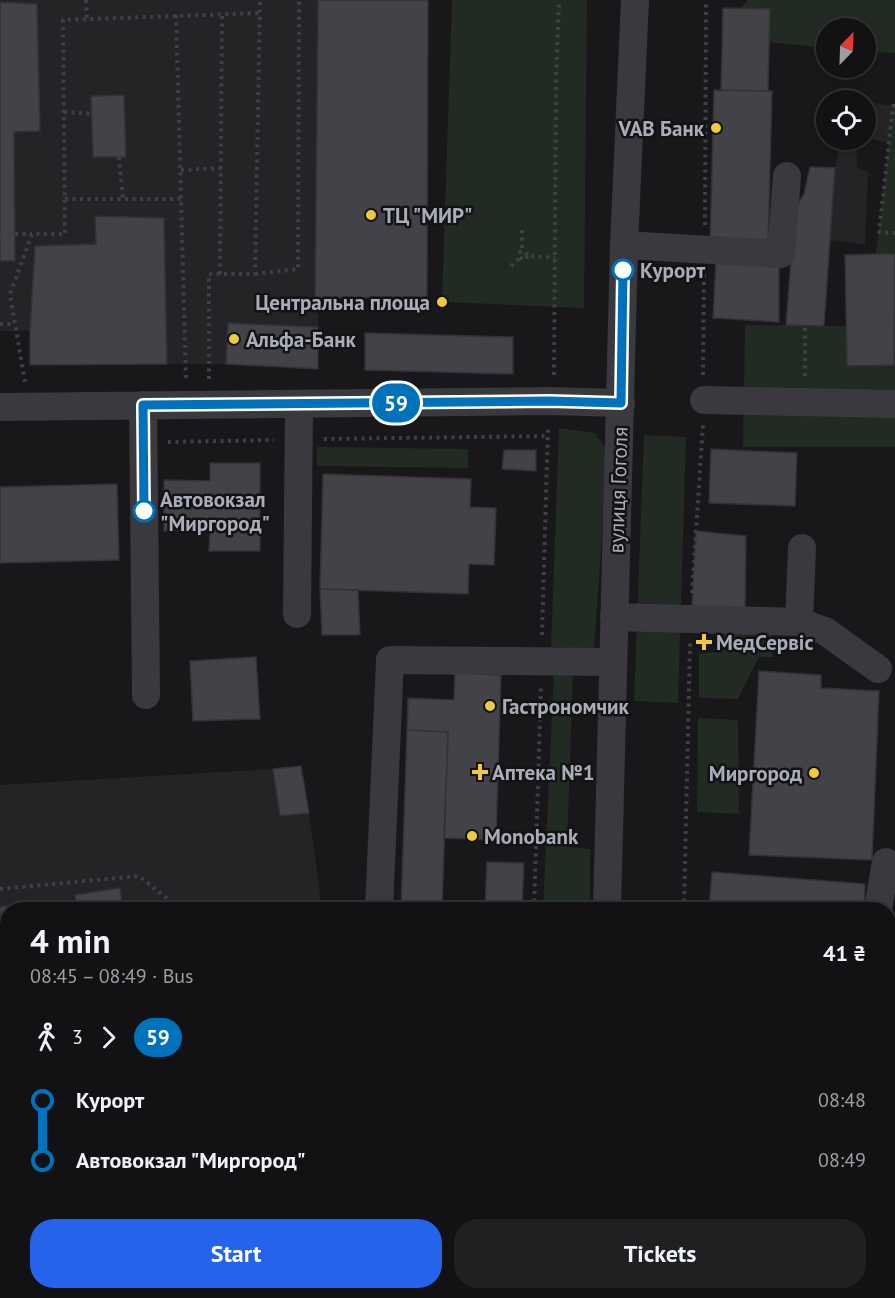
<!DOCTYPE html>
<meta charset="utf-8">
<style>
body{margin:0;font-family:"PT Sans",sans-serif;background:#1f2022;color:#f1f3f6;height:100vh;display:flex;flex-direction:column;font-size:22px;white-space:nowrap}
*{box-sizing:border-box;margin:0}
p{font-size:20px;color:#9c9ea0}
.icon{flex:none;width:33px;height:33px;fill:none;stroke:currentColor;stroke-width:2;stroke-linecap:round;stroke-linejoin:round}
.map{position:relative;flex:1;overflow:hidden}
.side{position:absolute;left:0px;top:902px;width:896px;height:398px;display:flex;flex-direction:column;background:#121214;border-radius:24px 24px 0 0;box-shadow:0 3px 9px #0003,0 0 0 2px #313234}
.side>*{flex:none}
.badge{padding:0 12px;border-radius:20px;font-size:21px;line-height:39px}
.needle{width:39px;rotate:23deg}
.buttons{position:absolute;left:816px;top:18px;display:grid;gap:12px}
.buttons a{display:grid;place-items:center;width:60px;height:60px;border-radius:50%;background:#121214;box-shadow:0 3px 9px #0003,0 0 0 2px #313234;font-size:30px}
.map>.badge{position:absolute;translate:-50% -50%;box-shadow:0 0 0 3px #fff}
.legs{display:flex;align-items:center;gap:9px;height:66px;padding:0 30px;font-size:20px}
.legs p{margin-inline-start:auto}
.overview{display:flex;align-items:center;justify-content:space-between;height:102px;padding:0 30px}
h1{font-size:33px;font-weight:700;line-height:45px}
.cta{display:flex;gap:12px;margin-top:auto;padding:12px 30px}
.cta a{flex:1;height:69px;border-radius:24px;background:#2563eb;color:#fff;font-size:24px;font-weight:700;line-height:69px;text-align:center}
.cta a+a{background:#1f2022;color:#f1f3f6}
ul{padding:0 30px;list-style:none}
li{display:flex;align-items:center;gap:21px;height:60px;font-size:22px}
li i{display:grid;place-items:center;width:9px;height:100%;margin:0 8px;background:currentColor}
li i::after{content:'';width:15px;height:15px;margin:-8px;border:4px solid;border-radius:50%;background:#121214}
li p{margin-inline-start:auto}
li:first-child i{background:linear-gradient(#0000 50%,currentColor 0)}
li:last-child i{background:linear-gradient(currentColor 50%,#0000 0)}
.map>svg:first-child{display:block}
.built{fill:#242427}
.green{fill:#222a24}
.building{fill:#424247;stroke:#323236;stroke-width:1.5}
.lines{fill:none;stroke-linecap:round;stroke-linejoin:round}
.path{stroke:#3f4046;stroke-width:4;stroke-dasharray:3 4.5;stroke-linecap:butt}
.minor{stroke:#39393f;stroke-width:28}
.major{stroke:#55565e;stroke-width:33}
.line-1-casing{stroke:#fff;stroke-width:14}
.line-1{stroke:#0072bc;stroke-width:9}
.poi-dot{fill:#efca3b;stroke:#131315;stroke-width:2}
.stop-1-dot{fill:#fff;stroke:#0072bc;stroke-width:3}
.labels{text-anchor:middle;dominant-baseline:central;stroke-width:5;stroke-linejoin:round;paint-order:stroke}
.poi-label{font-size:21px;font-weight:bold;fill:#aaadb9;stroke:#131315;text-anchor:start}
.stop-label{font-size:21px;font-weight:bold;fill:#aaadb9;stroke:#131315;text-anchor:start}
.street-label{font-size:21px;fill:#aaadb9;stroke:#131315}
</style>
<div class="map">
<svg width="895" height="1298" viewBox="0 0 895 1298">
<rect width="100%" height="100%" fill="#18181a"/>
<path class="built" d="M0 0H322L318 327 228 323 226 364H167L164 218 95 216 96 244 35 246 30 331H0Z
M870 102 893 106 889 143 868 138Z
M840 140H856L857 167 868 172 865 245 830 240 835 168Z
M273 769 280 816 309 813 322 909H8V1088H0V785Z"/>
<path class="green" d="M452 0H587L584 308 442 302Z
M748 0H895V53L866 52V28H826V48L769 42 770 9H739Z
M895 105V254H876L893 106Z
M893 318H895V447H743L745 325 846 326 894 365Z
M559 428 595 433 608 452 594 649 551 647Z
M644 435 686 437 678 703 634 701Z
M317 447 468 449V468L317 466Z
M724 632 772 633 773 657H759L738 699 699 698V653L723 652Z
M554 672 573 673 567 847 590 849V909H543Z
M698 718 738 720 739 814 697 812Z"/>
<path class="building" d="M318 0H428L427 297 315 298Z
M0 2 37 4 40 131 14 132 15 261H0Z
M723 8 770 9 768 91 721 90Z
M714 90 772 91 768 248 710 246Z
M124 95 126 157H93L91 96Z
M810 167 835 168 824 326 786 325 795 208 804 194Z
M95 216 164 218 167 364 30 365V331L35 246 96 244Z
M876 254H895L894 365 847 366 845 255Z
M716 258 779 259V322L713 318Z
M228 323 318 327V369L226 364Z
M365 333 513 337V374L365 370Z
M711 449 797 453 795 506 709 503Z
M504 450H536V471L502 469Z
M210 463H260V551H209L210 531H164V480L210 481Z
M323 474 471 479 470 507 496 508 494 565 469 564 468 594 320 589Z
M117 484 119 560 0 563V487Z
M696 531 746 536 745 609 692 606Z
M320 589 358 590 360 635H322Z
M256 657 260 719 193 721 190 661Z
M759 671 821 675V688L879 691 872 860 749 855Z
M455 673 501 675 496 840 444 838 448 732 407 730 408 698 454 700Z
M407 730 448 732 442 909H401Z
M301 766 309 813 280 816 273 769Z
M487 862 524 863 522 909H485Z
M712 872 865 884 864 909H709Z
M120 888 123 909H77L75 895Z
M21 904V909H8V974L0 975V907Z
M888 950H895V1159L888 1158Z
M8 1118V1167L0 1168V1119Z
M0 1250 5 1284 0 1285Z
M895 1279V1298H768V1292H888V1280Z
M459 1296 511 1297V1298H459Z"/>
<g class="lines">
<path class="path" d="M86 0 87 18
M176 15 186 380
M895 106H893L879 232 895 233
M64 112 92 114
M119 157 123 199
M181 170 221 168
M65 199H182
M705 225 706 0
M522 230V251
M0 234H32
M528 256 523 260 519 256 520 252 524 251 528 256 555 258
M511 266 519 259
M220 274 222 14
M255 274 298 269 299 0
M0 324H15
M554 375 556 81 559 0
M703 375 704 274
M805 376V326
M209 379V274H255L260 0
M25 382 10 294 32 234H65L63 20 259 13
M324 439 548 436
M168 442 274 440
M692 593 703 424
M542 635 548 427
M0 889 139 876 180 909
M534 909 541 685
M684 909 690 643
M888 1175H895
M660 1292V1298
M58 1298 104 1292
M386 1298 433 1292
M522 1298 523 1292"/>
<path class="minor" d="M624 245 781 254 787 176
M704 400 895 404
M143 405 146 695
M0 407 549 401 621 403
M297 614 299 404
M614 617 799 622 802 548
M799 622 825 631 878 669
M379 909 390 660 613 662
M607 909 624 245 635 0
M878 909 886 862
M0 1211 8 1252
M15 1292 16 1298
M744 1292V1298
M234 1298 278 1292
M596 1298V1292"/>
<path class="major" d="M888 1218H895"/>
</g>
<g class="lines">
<defs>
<path id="line-1" d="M144 511 143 405 549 401 621 403 623 270"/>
</defs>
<use href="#line-1" class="line-1-casing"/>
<use href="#line-1" class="line-1"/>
</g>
<g class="poi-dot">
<circle cx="716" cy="128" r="6"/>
<circle cx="371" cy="215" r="6"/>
<circle cx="442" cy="302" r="6"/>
<circle cx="234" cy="339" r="6"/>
<path d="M701 633h6v6h6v6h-6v6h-6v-6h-6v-6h6z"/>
<circle cx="490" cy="706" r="6"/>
<path d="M477 763h6v6h6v6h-6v6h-6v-6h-6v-6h6z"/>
<circle cx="814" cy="773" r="6"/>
<circle cx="472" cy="836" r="6"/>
</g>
<g class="stop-1-dot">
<circle cx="623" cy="270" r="10"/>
<circle cx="144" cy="511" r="10"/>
</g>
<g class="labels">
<g class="poi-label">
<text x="704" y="128" text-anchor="end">VAB Банк</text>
<text x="383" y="215">ТЦ "МИР"</text>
<text x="430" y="302" text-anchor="end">Центральна площа</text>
<text x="246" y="339">Альфа-Банк</text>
<text x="716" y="642">МедСервіс</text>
<text x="502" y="706">Гастрономчик</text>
<text x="492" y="772">Аптека №1</text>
<text x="802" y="773" text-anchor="end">Миргород</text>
<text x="484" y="836">Monobank</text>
</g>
<g class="stop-label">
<text x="640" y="270">Курорт</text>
<text x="160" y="499">Автовокзал<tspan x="160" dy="24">"Миргород"</tspan></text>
</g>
<g class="street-label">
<text transform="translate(618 490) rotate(-88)">вулиця Гоголя</text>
</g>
</g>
</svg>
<div class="buttons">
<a><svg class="needle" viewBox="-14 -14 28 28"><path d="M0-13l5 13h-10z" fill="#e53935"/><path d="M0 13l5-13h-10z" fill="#9c9ea0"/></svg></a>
<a><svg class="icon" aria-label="locate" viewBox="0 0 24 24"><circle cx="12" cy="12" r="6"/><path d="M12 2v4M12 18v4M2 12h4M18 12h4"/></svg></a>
</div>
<b class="badge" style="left:396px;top:403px;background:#0072bc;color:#fff">59</b>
<section class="side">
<div class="overview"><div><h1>4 min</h1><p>08:45 – 08:49 · Bus</p></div><b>41 ₴</b></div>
<div class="legs"><svg class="icon" aria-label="walk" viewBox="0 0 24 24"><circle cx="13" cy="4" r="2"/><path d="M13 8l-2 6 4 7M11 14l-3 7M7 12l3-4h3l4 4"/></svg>3<svg class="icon" aria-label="forward" viewBox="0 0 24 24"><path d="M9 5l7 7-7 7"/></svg><b class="badge" style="background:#0072bc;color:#fff">59</b></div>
<ul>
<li><i style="color:#0072bc"></i><b>Курорт</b><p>08:48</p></li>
<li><i style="color:#0072bc"></i><b>Автовокзал &quot;Миргород&quot;</b><p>08:49</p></li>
</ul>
<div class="cta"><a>Start</a><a>Tickets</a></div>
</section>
</div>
